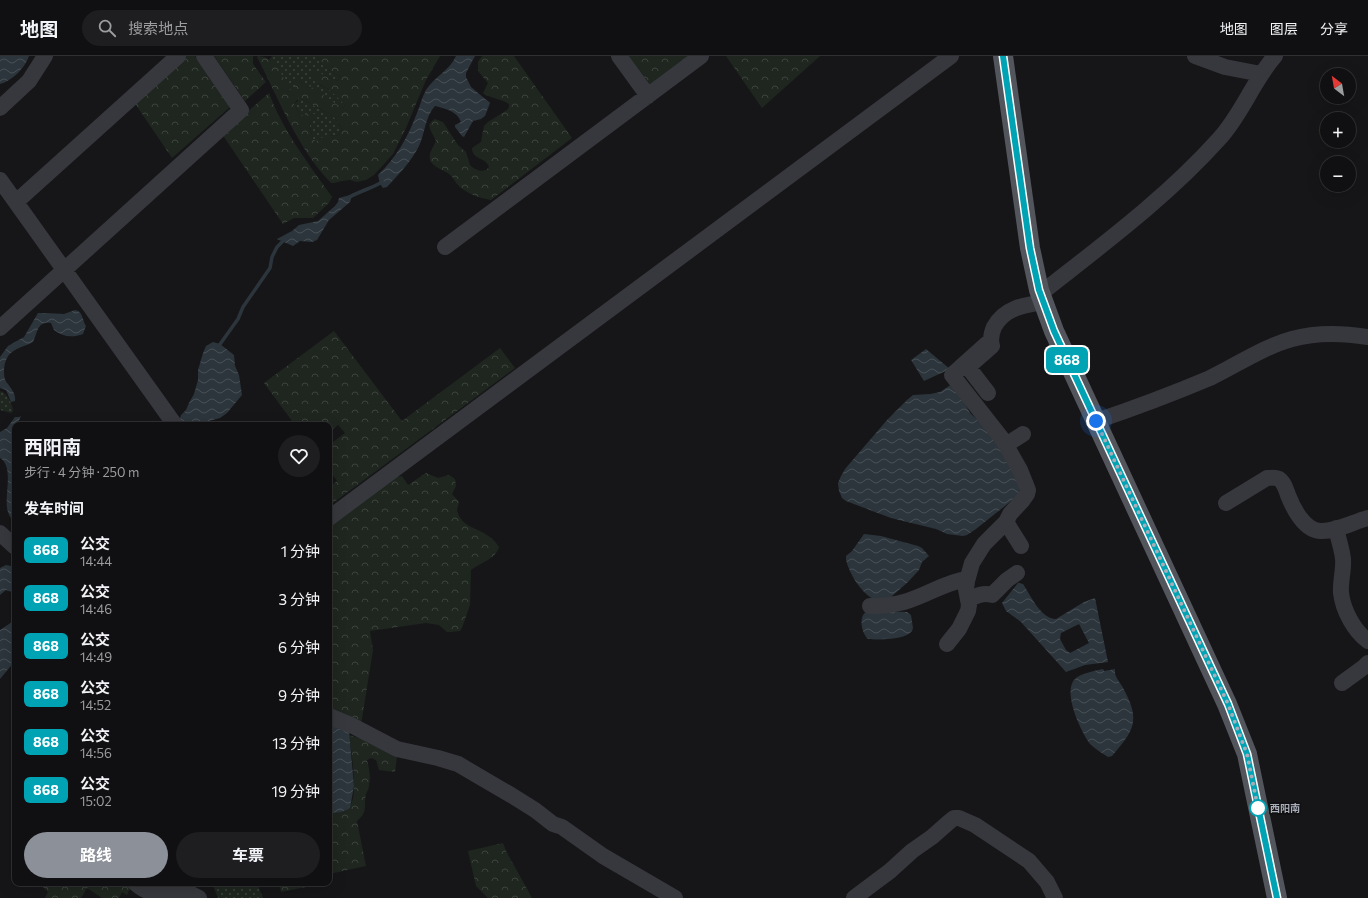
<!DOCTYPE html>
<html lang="zh">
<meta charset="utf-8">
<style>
body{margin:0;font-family:Commissioner,"Noto Sans SC",sans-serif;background:#1e1e20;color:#f1f3f6;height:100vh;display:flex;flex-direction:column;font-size:15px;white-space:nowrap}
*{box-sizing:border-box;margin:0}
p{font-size:13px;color:#9c9d9f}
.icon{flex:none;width:22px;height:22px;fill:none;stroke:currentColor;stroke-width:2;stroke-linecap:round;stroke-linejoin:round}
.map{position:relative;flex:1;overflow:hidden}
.side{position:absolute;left:12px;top:366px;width:320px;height:464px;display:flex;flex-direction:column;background:#101012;border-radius:8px;box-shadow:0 4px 16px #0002,0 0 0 1px #303032}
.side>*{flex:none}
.badge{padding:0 8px;border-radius:6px;font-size:14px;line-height:26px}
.needle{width:26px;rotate:329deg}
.tools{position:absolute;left:1320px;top:12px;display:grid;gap:8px}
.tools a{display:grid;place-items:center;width:36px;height:36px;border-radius:50%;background:#101012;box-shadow:0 4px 16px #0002,0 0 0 1px #303032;font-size:20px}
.you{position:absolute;width:20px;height:20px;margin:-10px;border:3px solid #fff;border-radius:50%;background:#1a73e8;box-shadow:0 0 0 6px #1a73e833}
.map>.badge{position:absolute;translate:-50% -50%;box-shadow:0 0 0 2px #fff}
h2{padding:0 12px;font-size:15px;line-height:36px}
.round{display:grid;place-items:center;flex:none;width:42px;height:42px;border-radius:21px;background:#1e1e20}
.headline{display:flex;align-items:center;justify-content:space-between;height:68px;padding:0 12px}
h1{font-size:19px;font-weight:700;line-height:30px}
.primary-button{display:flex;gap:8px;margin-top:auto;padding:8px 12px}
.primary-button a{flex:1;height:46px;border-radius:24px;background:#8c9099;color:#fff;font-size:16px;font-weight:700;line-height:46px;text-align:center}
.primary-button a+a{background:#1e1e20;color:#f1f3f6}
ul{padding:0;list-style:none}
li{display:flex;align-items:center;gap:12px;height:48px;padding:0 12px}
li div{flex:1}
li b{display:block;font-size:15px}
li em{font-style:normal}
li .badge{min-width:44px;font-weight:700;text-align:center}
header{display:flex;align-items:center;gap:24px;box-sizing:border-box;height:56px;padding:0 20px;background:#101012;border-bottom:1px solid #303032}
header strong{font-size:19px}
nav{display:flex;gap:22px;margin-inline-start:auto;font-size:14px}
.search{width:280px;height:36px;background:#1e1e20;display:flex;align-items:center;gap:10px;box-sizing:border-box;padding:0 14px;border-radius:22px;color:#9c9d9f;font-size:15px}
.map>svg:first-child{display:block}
.grass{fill:url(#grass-dots)}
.forest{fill:url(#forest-crowns)}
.water{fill:url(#water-waves);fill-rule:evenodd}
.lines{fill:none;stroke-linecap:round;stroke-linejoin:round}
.stream{stroke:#2c353c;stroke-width:3.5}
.minor{stroke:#37383d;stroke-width:16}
.major{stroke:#53555c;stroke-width:20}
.line-casing{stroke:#fff;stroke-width:9}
.line{stroke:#00a3b4;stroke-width:6}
.walk{stroke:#a8adb8;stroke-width:4;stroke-dasharray:0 7.2}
.stop-dot{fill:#fff;stroke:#00a3b4;stroke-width:2}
.labels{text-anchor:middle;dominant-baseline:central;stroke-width:3.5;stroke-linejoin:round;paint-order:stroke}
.stop-label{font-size:10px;font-weight:bold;fill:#a8adb8;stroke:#111113;text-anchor:start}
</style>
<header>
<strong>地图</strong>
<div class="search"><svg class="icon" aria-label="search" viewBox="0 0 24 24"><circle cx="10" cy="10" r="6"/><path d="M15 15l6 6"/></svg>搜索地点</div>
<nav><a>地图</a><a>图层</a><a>分享</a></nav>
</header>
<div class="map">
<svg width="1368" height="842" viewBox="0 0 1368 842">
<defs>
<pattern id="grass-dots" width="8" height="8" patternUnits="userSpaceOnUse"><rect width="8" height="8" fill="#1e261f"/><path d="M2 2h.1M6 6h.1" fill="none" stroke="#3c433d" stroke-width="1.8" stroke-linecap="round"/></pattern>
<pattern id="forest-crowns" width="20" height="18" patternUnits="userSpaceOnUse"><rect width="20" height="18" fill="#1e261f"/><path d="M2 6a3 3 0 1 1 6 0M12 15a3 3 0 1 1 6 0" fill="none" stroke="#3c433d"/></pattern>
<pattern id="water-waves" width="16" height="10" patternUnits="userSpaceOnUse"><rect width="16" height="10" fill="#2c353c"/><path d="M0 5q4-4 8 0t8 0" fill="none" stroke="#485056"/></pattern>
</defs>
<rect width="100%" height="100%" fill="#161618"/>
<path class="grass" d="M272 0H317C321 11 331 15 340 20L338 25 323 19 317 15 320 29C330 32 339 42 346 50L342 52 299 25V41L334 61 342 73 340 77 336 80C328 78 323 82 316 85L313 83 309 67 315 63 314 58 306 60 300 59 294 48 298 45C297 39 292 37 289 33 282 22 279 11 269 4Z
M1 335C8 338 12 348 13 355L11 357 0 354V336Z
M212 827H257L263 842H218Z"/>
<path class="forest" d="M185 0H195L230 51 172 102 134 46Z
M214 0H253V8L266 26 245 45Z
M258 0C275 0 283 21 290 34L293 33 299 42 294 48C303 68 304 54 316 59L315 63 309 67 313 83 316 85 327 79 336 80 340 77 342 73 334 61 299 41 294 33 297 24 313 32 342 52 346 50 330 34 314 25 311 22 312 18 315 13 323 19 338 25 340 20C331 15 321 11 317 0H440L426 24 406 72 393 98 374 119 366 124 357 126 350 124 342 125 334 127H331C297 92 279 43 257 1Z
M482 0H514L572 82 491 144C479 142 465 137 457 128 454 124 453 121 449 118 444 114 435 112 431 106 427 99 433 92 436 85L430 73 429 69 432 65 435 63 443 66 458 89 466 96 470 109C475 114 484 118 489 111 486 101 472 104 472 92L481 86 484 70 488 66 507 54 509 51V48C502 43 487 41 483 37L488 27 478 15V6Z
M627 0H690L649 31Z
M726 0H820L762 52Z
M269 37C283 75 309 108 332 141L329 147 313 162H294L283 168 222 78Z
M334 275 402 365 500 292 515 312 329 450V431L337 425 329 414V389L345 377 338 369 329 376V369H295L264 327Z
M426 417 438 422 449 419 455 423 456 430 452 438 459 446 457 454C458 457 459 461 461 463 469 474 489 474 499 491 496 503 480 507 471 514L470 549 462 572 460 575 450 576H447L439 569 426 567 370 575 373 594 361 669 329 655V468L396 421 402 420 408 429Z
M349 679 377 687 397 701 395 716 379 714 376 704 371 702 367 704C369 712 371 721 369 729 369 733 367 735 366 738 363 750 369 754 357 765L366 810 329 818V756C337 758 346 756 351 748 358 736 351 693 349 679Z
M503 787 506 795 532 842H488L476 830 468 795Z
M46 827H86L93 830 96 827H131V830L127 839 122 836 119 842H102L87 832 81 842H45L48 836 43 831Z
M279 827H310L311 830 281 836Z"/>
<path class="water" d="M0 0H29C25 12 12 25 0 28Z
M456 0H475L466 17V21L471 31 490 47 485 60 481 63 473 65 464 81 462 80 455 71V69L461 66C457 55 446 53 435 50 425 61 425 77 419 90 411 106 399 118 387 131L383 132 380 128 378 119C396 102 408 81 417 57 420 50 422 41 426 34 434 21 450 14 456 0Z
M350 139 352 140 350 146 329 164 317 184 312 186 300 185 293 190 277 183 292 175 299 169 318 165 335 150 338 146 339 142Z
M75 254C83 255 82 264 86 270L83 278C72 282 63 281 54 274L51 267C37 265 38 276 33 286 17 294 6 293 4 314 4 319 4 324 8 328 12 334 16 338 15 345L11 346 6 334 0 332V301L8 290 24 281 38 257H46L64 258Z
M213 286 220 288 234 299 235 310 239 319 242 339 227 357 220 362 209 365 202 369H178L181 359 186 354 189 347 194 338 198 324V314L203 297 206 290Z
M926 293 950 313 924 325 911 304Z
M952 328H954L970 357 989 375 1018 423 1020 438 976 473 967 479 963 480 947 478 936 473 891 462 846 445 842 442 839 435 838 427 841 420 845 413 887 364 907 344 913 339 930 338 940 336Z
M21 360 17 369H15V373L11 381 15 389V466C12 464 9 460 8 456 3 441 15 411 0 402V376L7 372 15 361H19Z
M864 478 881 480 918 490 922 492 929 500 922 506 919 514 908 526 891 541 873 543C860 535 850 519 846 504V500L852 495Z
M6 509 11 510 15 514V537L6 534 0 539V512Z
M1018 527 1023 528C1031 540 1041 563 1056 563L1084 546 1095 542 1108 606 1085 609 1066 616 1021 566 1006 555 1002 547ZM1079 568 1089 587 1070 597 1066 594 1060 583 1061 577Z
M872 555 907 556 911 559 913 572 912 575C905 584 879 584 868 583 862 578 858 561 866 556 867 555 871 555 872 555Z
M15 564V605L0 623V574Z
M1103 613 1104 615 1115 613C1114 620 1118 624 1122 630 1141 664 1135 673 1112 700L1108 701C1102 697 1095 693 1090 688 1081 676 1063 638 1074 624 1080 617 1095 615 1103 613Z
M329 668 349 675 354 730 350 752C343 756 337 758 329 756Z"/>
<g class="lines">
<path class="stream" d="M348 142C359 135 371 133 382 126
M218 291 238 263 243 251 270 212 272 201 277 191 286 182"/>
<path class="minor" d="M619 0 648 40
M1195 0 1225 11 1261 18
M0 52 29 25 45 0
M0 124 175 369
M16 146 178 0
M445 191 701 0
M1040 238C1102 189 1166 142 1219 83 1242 58 1253 25 1275 0
M0 272 241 54 204 0
M988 337 968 311 992 290C990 283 991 278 994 271 1004 252 1024 249 1043 246
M1096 365C1135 352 1172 338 1210 322 1237 309 1263 291 1292 283 1317 276 1343 277 1368 281
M1006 389 1023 378
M1226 447 1267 422C1272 422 1276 421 1279 423 1285 427 1286 434 1288 439 1293 452 1304 474 1320 475 1336 476 1353 466 1368 462
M329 462 951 0
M1006 466 1021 490
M1336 472C1338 482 1342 493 1343 503 1344 514 1340 526 1341 537 1343 554 1354 575 1368 585
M0 477 15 491
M968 544C976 540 983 536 992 539L1007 524 1017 517
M870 550C882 550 893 549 904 546 926 540 945 526 967 523
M947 588 959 573 968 555 969 549 966 533 967 525 972 507 984 488 1006 466 1010 458 1022 445 1027 438 1028 434 1020 414 1003 384 952 319 991 284
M1342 627 1364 611 1368 607
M329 660 353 670 397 693 438 702 458 708 511 739 535 754 553 768 562 771 603 800 675 842
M135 827C144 835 151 838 164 835
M155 837 191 838 199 842
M854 842 890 815 912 795 932 781 949 766 954 762H959L975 769 1029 805 1047 826 1055 842"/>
<path class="major" d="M1003 0 1030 192 1039 234 1054 275 1227 648 1247 698 1277 842"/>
</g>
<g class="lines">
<defs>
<path id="line" d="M1003 0 1030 192 1039 234 1054 275 1228 648 1247 698 1277 842"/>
</defs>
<use href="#line" class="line-casing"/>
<use href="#line" class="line"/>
<path class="walk" d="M1096 365 1228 648 1247 698 1258 752"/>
</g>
<circle class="stop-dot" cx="1258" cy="752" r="8"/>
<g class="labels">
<g class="stop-label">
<text x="1270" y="752">西阳南</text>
</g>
</g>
</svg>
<div class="tools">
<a><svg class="needle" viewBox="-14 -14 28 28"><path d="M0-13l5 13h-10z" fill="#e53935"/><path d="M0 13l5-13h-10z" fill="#9c9d9f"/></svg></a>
<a>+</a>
<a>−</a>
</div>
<div class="you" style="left:1096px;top:365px"></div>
<b class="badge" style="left:1067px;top:304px;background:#00a3b4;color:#fff">868</b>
<section class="side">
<div class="headline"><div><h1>西阳南</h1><p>步行 · 4 分钟 · 250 m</p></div><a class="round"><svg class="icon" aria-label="heart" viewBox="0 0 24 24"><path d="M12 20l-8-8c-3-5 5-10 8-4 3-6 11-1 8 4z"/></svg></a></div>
<h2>发车时间</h2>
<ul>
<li><span class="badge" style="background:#00a3b4;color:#fff">868</span><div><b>公交</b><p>14:44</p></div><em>1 分钟</em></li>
<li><span class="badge" style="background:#00a3b4;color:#fff">868</span><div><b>公交</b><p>14:46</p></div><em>3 分钟</em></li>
<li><span class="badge" style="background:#00a3b4;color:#fff">868</span><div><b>公交</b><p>14:49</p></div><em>6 分钟</em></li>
<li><span class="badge" style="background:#00a3b4;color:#fff">868</span><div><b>公交</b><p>14:52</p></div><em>9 分钟</em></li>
<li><span class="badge" style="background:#00a3b4;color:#fff">868</span><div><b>公交</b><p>14:56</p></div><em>13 分钟</em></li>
<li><span class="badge" style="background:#00a3b4;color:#fff">868</span><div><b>公交</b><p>15:02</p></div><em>19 分钟</em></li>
</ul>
<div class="primary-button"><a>路线</a><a>车票</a></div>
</section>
</div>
